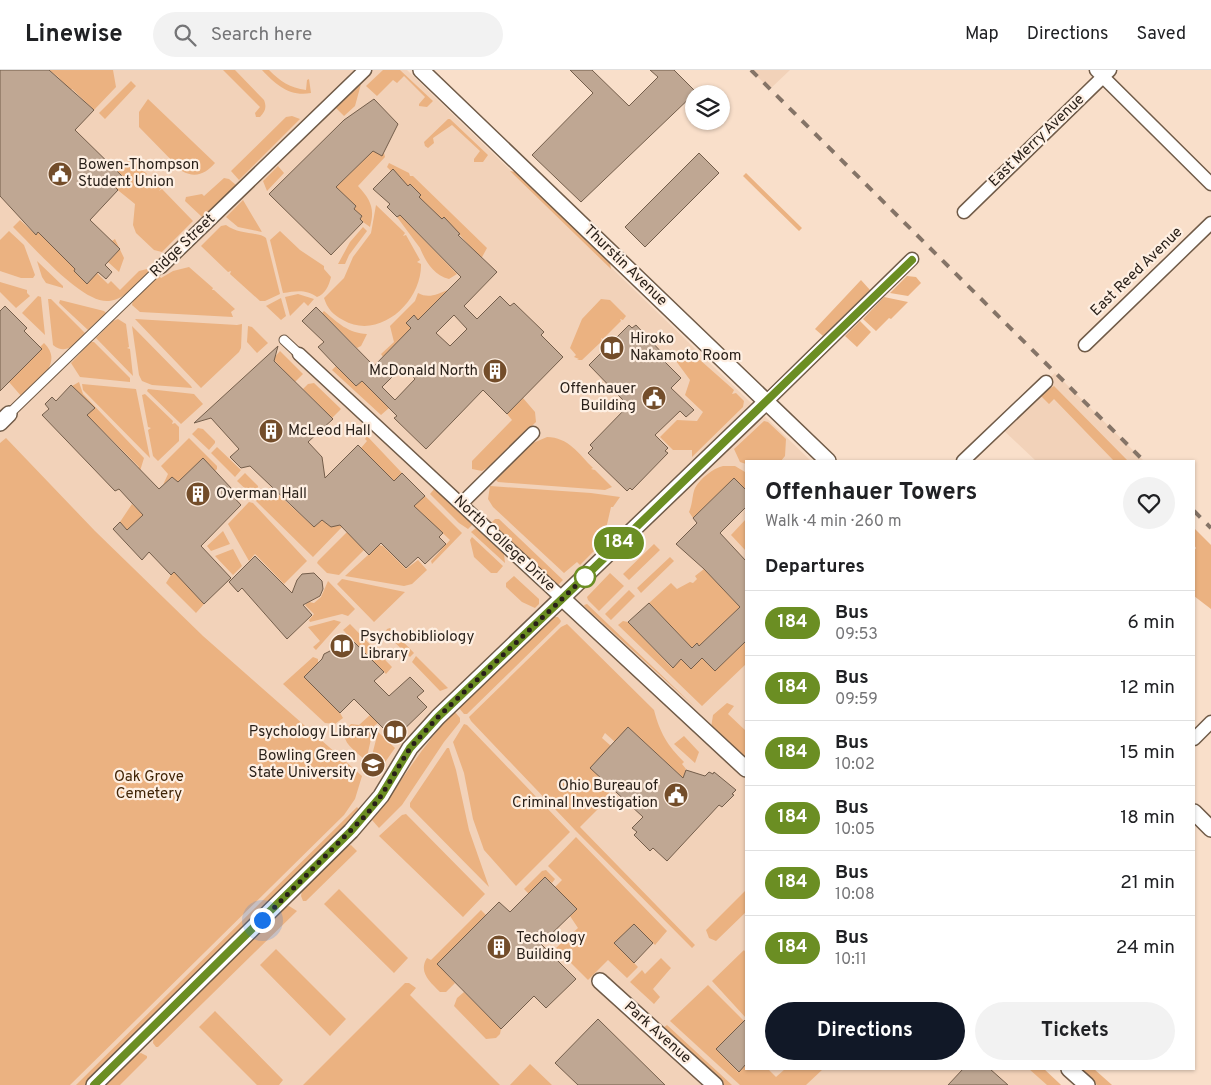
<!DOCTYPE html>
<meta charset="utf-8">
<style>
body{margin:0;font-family:Overpass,sans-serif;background:#f2f2f2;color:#202124;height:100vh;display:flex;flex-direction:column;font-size:19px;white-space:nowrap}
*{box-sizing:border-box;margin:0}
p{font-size:16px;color:#757577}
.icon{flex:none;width:28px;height:28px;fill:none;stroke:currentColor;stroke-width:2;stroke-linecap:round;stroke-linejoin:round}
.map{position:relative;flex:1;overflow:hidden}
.drawer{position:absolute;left:745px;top:390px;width:450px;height:610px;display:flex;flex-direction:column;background:#fff;border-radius:0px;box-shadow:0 1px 4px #0004}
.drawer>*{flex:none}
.badge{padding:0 10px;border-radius:16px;font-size:18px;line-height:32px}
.tools{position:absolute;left:685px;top:15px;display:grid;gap:10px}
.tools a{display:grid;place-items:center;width:45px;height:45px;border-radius:50%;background:#fff;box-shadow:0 1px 4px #0004;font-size:25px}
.you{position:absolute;width:25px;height:25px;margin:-12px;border:4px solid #fff;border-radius:50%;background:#1a73e8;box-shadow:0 0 0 8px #1a73e833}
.map>.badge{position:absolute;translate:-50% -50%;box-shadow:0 0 0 2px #fff}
h2{padding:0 20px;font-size:19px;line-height:45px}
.round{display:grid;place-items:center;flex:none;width:52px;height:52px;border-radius:26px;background:#f2f2f2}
.headline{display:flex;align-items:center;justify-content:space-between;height:85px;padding:0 20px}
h1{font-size:24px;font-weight:700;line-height:38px}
.cta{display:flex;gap:10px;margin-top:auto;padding:10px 20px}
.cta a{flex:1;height:58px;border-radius:30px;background:#111827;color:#fff;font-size:20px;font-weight:700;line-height:58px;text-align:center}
.cta a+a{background:#f2f2f2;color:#202124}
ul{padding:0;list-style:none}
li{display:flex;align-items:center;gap:15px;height:65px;padding:0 20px;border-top:1px solid #e0e0e0}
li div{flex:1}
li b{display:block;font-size:19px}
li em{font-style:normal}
li .badge{min-width:55px;font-weight:700;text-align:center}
header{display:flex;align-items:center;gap:30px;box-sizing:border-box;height:70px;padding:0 25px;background:#fff;border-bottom:1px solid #e0e0e0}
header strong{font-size:24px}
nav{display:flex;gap:28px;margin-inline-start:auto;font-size:18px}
.search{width:350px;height:45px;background:#f2f2f2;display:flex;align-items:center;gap:12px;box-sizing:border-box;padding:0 18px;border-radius:28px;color:#757577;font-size:19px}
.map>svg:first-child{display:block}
.built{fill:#f2d2b9}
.green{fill:#ebb281}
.building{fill:#bfa793;stroke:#745e4b;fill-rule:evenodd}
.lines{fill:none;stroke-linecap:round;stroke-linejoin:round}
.pedestrian-casing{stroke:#705b48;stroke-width:11}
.minor-casing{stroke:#705b48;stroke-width:15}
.tertiary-casing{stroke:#705b48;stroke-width:18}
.pedestrian{stroke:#fff;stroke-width:9}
.minor{stroke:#fff;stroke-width:12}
.tertiary{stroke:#fff;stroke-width:15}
.rail{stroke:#857467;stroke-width:4;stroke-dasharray:9 9;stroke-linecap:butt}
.line-casing{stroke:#fff;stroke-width:11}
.line{stroke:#6b8e23;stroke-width:8}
.walk{stroke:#281f18;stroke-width:5;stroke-dasharray:0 9}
.stop-dot{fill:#fff;stroke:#6b8e23;stroke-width:2.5}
.labels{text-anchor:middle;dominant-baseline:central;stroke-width:4.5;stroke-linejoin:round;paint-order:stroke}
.street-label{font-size:15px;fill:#281f18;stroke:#feefe2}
.poi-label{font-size:15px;fill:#281f18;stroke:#feefe2;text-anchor:start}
.park-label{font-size:15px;fill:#402406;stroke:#feefe2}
</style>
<header>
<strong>Linewise</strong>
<div class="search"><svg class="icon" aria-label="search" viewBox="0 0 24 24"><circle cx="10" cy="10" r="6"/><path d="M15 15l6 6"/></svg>Search here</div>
<nav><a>Map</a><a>Directions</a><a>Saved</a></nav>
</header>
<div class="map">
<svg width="1211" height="1015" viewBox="0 0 1211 1015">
<rect width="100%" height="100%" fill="#f9dfca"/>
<path class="built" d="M0 0H407L811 391H746V999H1044L1061 1015H0Z
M751 0H790L770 19Z
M1055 303 1144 391H1036L999 356Z"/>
<path class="green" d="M49 0H113L116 17 94 40 72 19 70 21 58 7Z
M223 0H235L264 30C267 38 265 41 260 47H256L255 43 260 37Z
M262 0H269C280 11 290 18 306 20L307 10 309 9 311 23C290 27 276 15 262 0Z
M383 0H400L433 31 427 37 419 36V34L425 27 404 6 397 13 393 10 377 26 366 16Z
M131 11 136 16 105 49 99 43Z
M361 14 355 36 344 46 336 38Z
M148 29 215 93C206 103 196 109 182 101L139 57V42Z
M292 46 300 49 239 110 231 101 286 47Z
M448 49H450L488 85 483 92H474V89L480 81 452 55 433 68 434 73 428 78 425 76 424 72Z
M373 81 384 83 385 87 358 116C371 130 375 139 370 157L363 152 360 154 363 151 360 149 362 146 354 139 356 136 336 117Z
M131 89 147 104 144 107 153 116 157 113 161 118 159 121 162 119 193 151 162 182 154 180 136 163 133 155 135 134 114 117 123 107 116 100Z
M389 93 409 103 410 106H413L487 178 481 189 444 147 442 149 419 127 410 114 408 116 393 100 391 101 387 97Z
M278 96 284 103 267 121 263 111Z
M510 101 516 102 610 193 611 199Z
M746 103 802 158 799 161 743 106Z
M224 108 229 109 236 115 202 147 185 131 186 127 202 124 204 126Z
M243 130 262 162 238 157 226 147Z
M376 135 403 161 405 163 403 166 406 165 420 190 417 192 421 194C422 232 379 271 343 250 333 245 327 238 324 228L344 208 353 187 371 163Z
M400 145 457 204 449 209C433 205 425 190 420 178L397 147Z
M20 150 35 164 38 162 75 199 74 201 87 213 97 203 108 214 111 211 120 220 139 201 151 198C143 210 125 230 109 231 82 234 33 176 13 157Z
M226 155C239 165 260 162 266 168L280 224 265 231H260L230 204 231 201 228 202 201 176 221 156Z
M363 157 367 161 349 185 345 194H338L350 172Z
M9 161 24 175 35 205 33 208H21L0 201V170Z
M280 161 300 180 324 196V199L331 207C329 216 325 224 317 227 306 219 296 221 283 223L270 170Z
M115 169 124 188 119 202 108 192 120 179 112 171Z
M37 191 63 216V218L46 213 42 207Z
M189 197 213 218 212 220H214L235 239 231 242 233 247 140 242 132 235 133 230 159 206 161 208 173 201Z
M907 206 916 207 921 213 908 226 890 223Z
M861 210 870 220 823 266 815 259Z
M0 212 27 220V223L30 226 16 238 0 222Z
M448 220 418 250 413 246 406 253 411 258 383 287 381 284 394 272 390 256 415 231 418 223C429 229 437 224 448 220Z
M298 224 314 229 308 236 304 232 290 246 285 227Z
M38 226 41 227 45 265 22 243Z
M884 227 908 232 891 249 889 248 876 261 863 249Z
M281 228 286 246 281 250 266 236Z
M48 229H51L85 263C78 273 66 286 53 275Z
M601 229 610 230 626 246 623 250 620 249 621 251 603 269 601 268 602 271 582 290H577L579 289 574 287 576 285 570 278 582 249Z
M60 230 104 241 106 243 88 260 59 233Z
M324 241C338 253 348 263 367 264L361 276 357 278 322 243Z
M118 249 126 254 129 277 127 278 130 279 133 306 96 268 113 251Z
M135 249 237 255 242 254 241 278 239 282 201 318Z
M860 251 871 262 857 277 845 266Z
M132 256 191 316 192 318 152 315 142 311 139 305Z
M248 256 252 257 268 273 257 283 247 272Z
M91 272H94L130 308V312L80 307 71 293Z
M44 273C65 293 36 313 22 327L9 312 42 279 40 277Z
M280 281 303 304 295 312 273 289Z
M682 288 700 290 734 320 732 324 736 323 744 331 743 337 692 387V380H673L660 367 677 350 697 351 703 342 685 325 690 310 676 291Z
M336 296 356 316 362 311 389 338 381 345 332 300Z
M79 312 83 324 144 388 140 401 138 398 139 397 87 345 94 338 72 316Z
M314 313 341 339 332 348 303 319 308 314Z
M82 314 136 319 150 388 83 320Z
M1054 316 1128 391H1114L1054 329 1049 334 1040 325Z
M148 319 194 324 203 334 181 354 147 321Z
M145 324 173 351 172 354 175 353 179 357V371L158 391 153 386 148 360 151 358 148 357 142 325Z
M523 328 535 342 536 352 490 396 482 401 472 399V391L512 350 507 344Z
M764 351 768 352 786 369 785 386 781 391H746V394L740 392 734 379Z
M198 358 203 359 215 371V373L209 380 192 364Z
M367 366 402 403 394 411 361 378 367 371 365 369Z
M547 367C568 367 579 384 593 398L591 399 595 400 612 417 605 420 498 412 496 410 533 373Z
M6 368 95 461 203 566 362 706 355 729 344 745 70 1015H0V373Z
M189 368 217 396V399L215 401 203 388 178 412 172 407 163 415 168 404 161 396Z
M217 377 241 400 235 407 211 383Z
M723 396H735L745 402 746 420 734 408 693 448 689 442C693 433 692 425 695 418 700 409 713 398 723 396Z
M245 403 258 416V421L253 426 237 411Z
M490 416 591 423 620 427 613 437H611L603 472 580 495 577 492 564 503 493 437 488 429Z
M270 417 314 457 342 431V457L313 487 256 431 262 424 265 426Z
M435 418 473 454 468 459 459 453 430 424Z
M425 426 462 463 432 494 431 491 450 470 414 436Z
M249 432 253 433 307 491 284 514 255 484 249 491 228 454Z
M132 434 143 445 127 460 120 452Z
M495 449H499L563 510 558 515 491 453Z
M746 449V481L731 465Z
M476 458 504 484 505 493 471 462Z
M1194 458 1211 475V539L1194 526V481L1196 478 1194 475Z
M223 461 230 474 211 481 207 476Z
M347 462 364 480 339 505 327 503 317 493 318 491Z
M472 467 503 496 497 503H491L474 487 470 470Z
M654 474 660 480 629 510 623 504Z
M379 475 383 476 406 499 418 490 427 500 412 514 404 516 345 506Z
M233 479 242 496 233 505 215 486Z
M670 487 674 491 641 523 637 518Z
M189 488 183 511 204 534 196 543 166 513 171 505Z
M704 499 740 537 699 576 697 573 692 578 649 533 671 513 677 519 690 512 693 513 697 509 695 506Z
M610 503 624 516 599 541 588 530 587 527Z
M514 506 539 529V534L535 538 522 532 506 517V513Z
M342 509 405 522 374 552 337 514Z
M328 511 355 539 348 546 342 544 310 552 309 550 314 544 305 535 309 532 314 533 321 527Z
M629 520 635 526 611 550 605 544Z
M587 534 697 639 585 537 584 535Z
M554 547H558L561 551 560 553 467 644H464L459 638Z
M334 550 341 552 316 580 313 577 320 571 308 557Z
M623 551 628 552 672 598 681 589 691 599 702 588 715 601 746 571V594L702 636 618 555Z
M350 554 392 597 386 604 343 560Z
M567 554 654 640C660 663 667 675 684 692L682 694 686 699 683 708 629 658 615 672 605 663 602 668 611 676 590 698 613 719 599 733 601 736 580 757 695 875 692 878 575 760 471 651 469 647 561 557Z
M390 558 414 583 410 587 385 563 387 559Z
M416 586 448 618 440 621 412 592Z
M313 587 318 589V593L305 607 340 643 343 648 335 654 325 653 283 614Z
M727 633 734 636 728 644 746 661V692L711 658 713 645Z
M455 642 460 648V652L444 672 402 735 379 758 372 750C401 714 422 674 455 642Z
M370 645 378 653 374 656 366 691C354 679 335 670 351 654L359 655Z
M464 654 467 655 570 762 516 816 484 780 473 749 464 703 453 672Z
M378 662 395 678 381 698 370 693Z
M684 666 699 682 695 693 674 674Z
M447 678H449L456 700 469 760 489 817 410 737V733Z
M357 737 361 742 85 1015H76Z
M406 744 485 824 463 847 379 766 402 745Z
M576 767 667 861 655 875 634 854 615 873 638 897 627 908 608 890 588 910 556 878 578 858 570 846 577 839 555 817 562 810 548 796Z
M351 775 357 781 306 831H303L301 826 302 820 345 777Z
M546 800 555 809 552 813 545 807 529 824 524 819 542 801Z
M339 819 408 888 394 903 324 834Z
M746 820V842L716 871 709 868 706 860Z
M289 836 297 841 158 977H156L153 973 154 965 283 837Z
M481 840 486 845 437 894 455 913 446 922H440C430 912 418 902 427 888L431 890Z
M276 879 346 949 330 966 260 895Z
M744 880 746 883V948L712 911Z
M661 888 671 898 653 919 660 927 654 934 630 912 642 900 645 904Z
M405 913H409L416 918 410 925 500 1015H303Z
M708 915 744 951 716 979 738 1002 746 994V999H768L776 1007 785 999H823L806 1015H740L670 951Z
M464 922 501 959 500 964 496 968 486 969 454 936 457 928Z
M215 941 283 1010 279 1015H257L199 957Z
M667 955 732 1015H724L663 958Z
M141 983 147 986V988L120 1015H103L133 985Z
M530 994 552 1015H510Z
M1029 999H1044L1061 1015H1047Z
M1077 999H1094L1112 1015H1097Z"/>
<path class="building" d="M0 0H49L94 40 75 60 123 107 114 116 118 120 90 150 120 179 105 195 112 202 106 209 98 202 87 214 74 201 75 199 38 162 36 165 0 126Z
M570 0H592L629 36 658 7 650 0H674L696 22 581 132 532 85 593 23Z
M374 29 398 54 382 86 373 81 336 117 356 136 354 139 362 146 360 149 363 152 331 185 269 124 344 50Z
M699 83 719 103 645 177 625 157Z
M393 99 408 116 410 114 421 125 419 127 442 149 444 147 460 164 458 165 497 202 464 236 477 249 500 226 510 236 514 233 544 262 541 265 563 287 507 344 483 320 426 379 394 348 397 346 362 311 356 316 336 296 318 277 324 272 302 251 316 237 374 296 411 258 406 253 414 245 418 250 461 207 400 145 397 147 387 137 390 134 373 119ZM454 245 467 259 450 276 436 263ZM403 296 415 309 395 330 382 317Z
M5 236 27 258 24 261 42 279 0 321V241Z
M629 255 632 258 636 255 665 286 662 289 681 308 671 318 694 340 686 347 680 341 655 365 668 378 665 381 668 383 632 420 630 418 627 421 588 383 593 378 590 375 626 338 623 330 589 295Z
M278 276 274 291 333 349 308 372 322 387 325 408 358 375 394 411 402 403 425 426 414 436 443 463 439 467 446 474 425 494 418 487 406 498 381 473 369 485 340 455 331 457 322 450 314 457 250 396 241 398 230 387 239 379 211 348 194 353Z
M71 315 95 338 87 345 159 419 172 407 178 412 203 388 232 419 229 422 241 435 201 476 231 508 204 534 174 502 171 505 149 482 142 490 113 459 120 452 127 460 143 445 119 419 115 421 42 345 49 339 45 334 52 327 56 331Z
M734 408 746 420V437L720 463 746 491V571L715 601 702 588 691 599 681 589 673 598 628 552 649 533 692 578 697 573 699 576 740 537 704 499 676 474 697 453 693 448Z
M255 486 292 523 297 510 302 504 314 503 322 511 323 519 320 526 303 535 312 545 287 569 242 518 238 522 229 512Z
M347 565 384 602 374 611 389 626 410 607 424 621 417 627 427 637 394 669 354 629 340 643 304 607 322 589 324 584 330 581Z
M628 657 683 708 686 700 705 706 709 702 713 704 714 702 736 720 732 724 734 725 722 737 719 735 667 791 653 778 650 781 634 765 637 762 632 758 643 747 590 698Z
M545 807 577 839 541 874 576 909 546 938 534 926 501 959 437 894 499 832 510 842Z
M634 854 653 873 634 893 614 873Z
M598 949 665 1015H578L555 993Z
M746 949V994L739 1002 716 979Z
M963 999H990L1008 1015H948Z"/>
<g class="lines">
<defs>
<path id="pedestrian" d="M284 270 299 284
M9 344 161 197"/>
<path id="minor" d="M1096 0 1211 114
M964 142 1110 0
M161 197 365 0
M1085 275 1211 153
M299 284 563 529
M766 332 912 189
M963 391 1046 312
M461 434 533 363
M1194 669 1211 652"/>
<path id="tertiary" d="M421 0 828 391
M0 353 9 344
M563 529 746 699
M1194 742 1211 759
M600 911 715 1015
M1069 999 1087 1015
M94 1015 351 761 381 726 410 678 438 647 766 332"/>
</defs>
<use href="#pedestrian" class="pedestrian-casing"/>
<use href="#minor" class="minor-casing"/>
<use href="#tertiary" class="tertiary-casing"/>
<use href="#pedestrian" class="pedestrian"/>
<use href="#minor" class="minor"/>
<use href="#tertiary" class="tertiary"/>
<path class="rail" d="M751 0 1144 391
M1194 441 1211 458"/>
</g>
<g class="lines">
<defs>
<path id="line" d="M94 1015 351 761 381 726 410 678 438 647 563 528 912 190"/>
</defs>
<use href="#line" class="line-casing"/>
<use href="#line" class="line"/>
<path class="walk" d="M262 850 366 745 381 726 410 678 438 647 585 507"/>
</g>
<defs>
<symbol id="civic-disc" viewBox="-11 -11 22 22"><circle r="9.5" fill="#734d2a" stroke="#feefe2"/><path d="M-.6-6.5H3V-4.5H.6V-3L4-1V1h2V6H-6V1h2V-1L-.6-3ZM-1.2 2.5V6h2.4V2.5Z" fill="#fff"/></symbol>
<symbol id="library-disc" viewBox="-11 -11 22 22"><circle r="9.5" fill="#734d2a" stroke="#feefe2"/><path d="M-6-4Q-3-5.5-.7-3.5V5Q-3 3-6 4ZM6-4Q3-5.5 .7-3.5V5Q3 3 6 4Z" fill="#fff"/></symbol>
<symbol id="building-disc" viewBox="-11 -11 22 22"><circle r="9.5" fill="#734d2a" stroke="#feefe2"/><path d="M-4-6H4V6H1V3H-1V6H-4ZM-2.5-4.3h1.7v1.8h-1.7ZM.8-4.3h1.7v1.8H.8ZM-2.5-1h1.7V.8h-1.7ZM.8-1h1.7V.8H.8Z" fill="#fff"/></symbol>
<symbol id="university-disc" viewBox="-11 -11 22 22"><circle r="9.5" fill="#734d2a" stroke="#feefe2"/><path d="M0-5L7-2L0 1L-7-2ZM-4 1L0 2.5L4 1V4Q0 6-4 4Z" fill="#fff"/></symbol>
</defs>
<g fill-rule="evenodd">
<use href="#civic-disc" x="46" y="90" width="28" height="28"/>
<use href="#library-disc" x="598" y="264" width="28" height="28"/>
<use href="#building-disc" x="481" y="287" width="28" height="28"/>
<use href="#civic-disc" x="640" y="314" width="28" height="28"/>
<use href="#building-disc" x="257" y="347" width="28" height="28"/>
<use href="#building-disc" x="184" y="410" width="28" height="28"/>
<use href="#library-disc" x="328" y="562" width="28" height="28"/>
<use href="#library-disc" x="381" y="648" width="28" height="28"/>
<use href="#university-disc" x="359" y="681" width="28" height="28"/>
<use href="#civic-disc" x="662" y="711" width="28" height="28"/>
<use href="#building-disc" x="485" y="863" width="28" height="28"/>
</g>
<circle class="stop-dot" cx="585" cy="507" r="10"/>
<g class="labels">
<g class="street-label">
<text transform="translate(1037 71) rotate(-44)">East Merry Avenue</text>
<text transform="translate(183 176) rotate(-44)">Ridge Street</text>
<text transform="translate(625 196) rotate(44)">Thurstin Avenue</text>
<text transform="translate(1137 202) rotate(-44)">East Reed Avenue</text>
<text transform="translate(504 474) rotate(43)">North College Drive</text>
<text transform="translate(657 963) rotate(42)">Park Avenue</text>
</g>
<g class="poi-label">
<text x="78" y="95">Bowen-Thompson<tspan x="78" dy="17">Student Union</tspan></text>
<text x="630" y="269">Hiroko<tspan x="630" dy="17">Nakamoto Room</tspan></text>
<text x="478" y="301" text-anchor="end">McDonald North</text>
<text x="636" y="319" text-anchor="end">Offenhauer<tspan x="636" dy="17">Building</tspan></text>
<text x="288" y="361">McLeod Hall</text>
<text x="216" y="424">Overman Hall</text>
<text x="360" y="567">Psychobibliology<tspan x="360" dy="17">Library</tspan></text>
<text x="378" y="662" text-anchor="end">Psychology Library</text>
<text x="356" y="686" text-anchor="end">Bowling Green<tspan x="356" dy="17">State University</tspan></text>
<text x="658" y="716" text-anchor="end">Ohio Bureau of<tspan x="658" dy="17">Criminal Investigation</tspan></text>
<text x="516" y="868">Techology<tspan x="516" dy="17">Building</tspan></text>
</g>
<g class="park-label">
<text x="149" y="707">Oak Grove<tspan x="149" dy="17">Cemetery</tspan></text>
</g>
</g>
</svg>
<div class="tools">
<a><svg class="icon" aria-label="layers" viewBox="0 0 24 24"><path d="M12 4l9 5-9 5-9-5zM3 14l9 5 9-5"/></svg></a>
</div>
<div class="you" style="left:262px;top:850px"></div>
<b class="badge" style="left:619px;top:473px;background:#6b8e23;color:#fff">184</b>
<section class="drawer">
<div class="headline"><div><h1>Offenhauer Towers</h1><p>Walk · 4 min · 260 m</p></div><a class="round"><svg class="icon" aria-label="heart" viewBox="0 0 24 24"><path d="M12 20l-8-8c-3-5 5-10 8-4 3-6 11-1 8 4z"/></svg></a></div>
<h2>Departures</h2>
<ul>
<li><span class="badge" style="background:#6b8e23;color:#fff">184</span><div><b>Bus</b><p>09:53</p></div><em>6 min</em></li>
<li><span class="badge" style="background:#6b8e23;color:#fff">184</span><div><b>Bus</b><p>09:59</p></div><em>12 min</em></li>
<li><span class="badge" style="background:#6b8e23;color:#fff">184</span><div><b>Bus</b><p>10:02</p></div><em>15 min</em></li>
<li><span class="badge" style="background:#6b8e23;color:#fff">184</span><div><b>Bus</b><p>10:05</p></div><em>18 min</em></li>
<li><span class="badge" style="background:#6b8e23;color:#fff">184</span><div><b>Bus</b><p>10:08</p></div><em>21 min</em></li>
<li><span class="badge" style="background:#6b8e23;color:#fff">184</span><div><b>Bus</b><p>10:11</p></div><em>24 min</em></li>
</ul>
<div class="cta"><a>Directions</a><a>Tickets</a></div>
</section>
</div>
